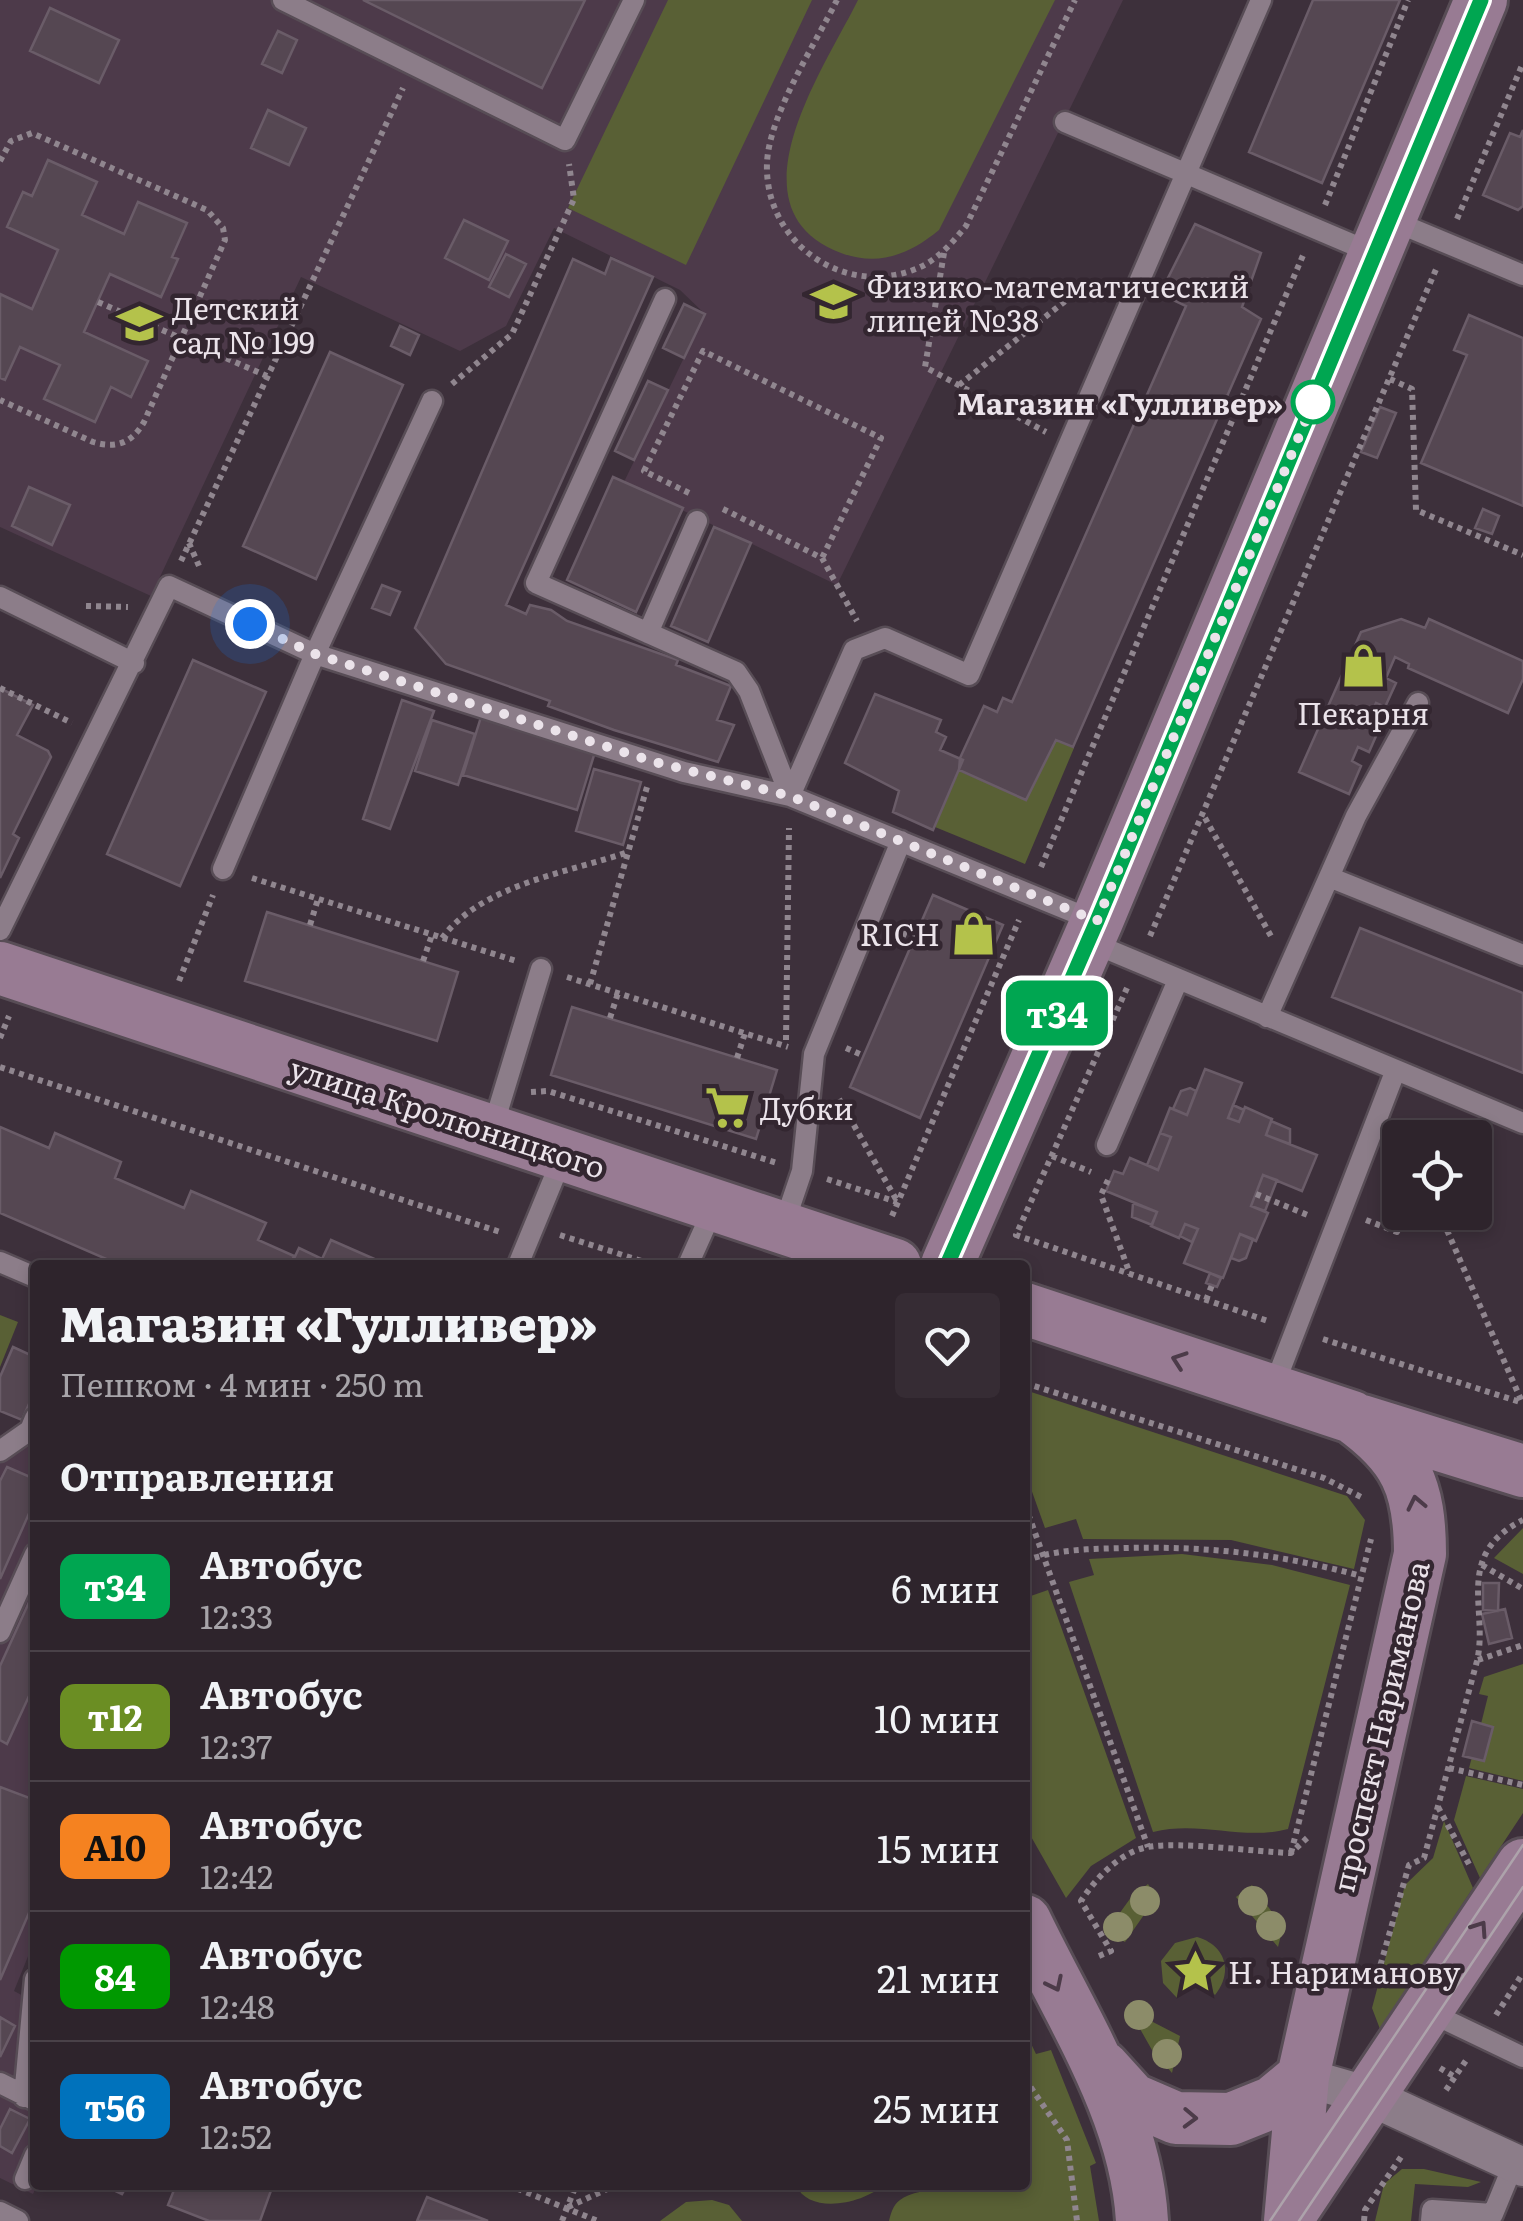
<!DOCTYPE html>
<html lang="ru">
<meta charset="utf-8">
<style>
body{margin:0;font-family:Literata,serif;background:#362c34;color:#f1f3f6;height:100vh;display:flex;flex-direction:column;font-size:38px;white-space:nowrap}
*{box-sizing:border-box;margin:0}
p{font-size:32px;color:#a7a4a9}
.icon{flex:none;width:55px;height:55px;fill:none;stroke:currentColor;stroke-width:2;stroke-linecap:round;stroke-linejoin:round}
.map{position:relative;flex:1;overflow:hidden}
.panel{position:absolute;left:30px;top:1260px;width:1000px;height:930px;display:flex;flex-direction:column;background:#2e242c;border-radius:10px;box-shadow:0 5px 15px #0003,0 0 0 2px #494148}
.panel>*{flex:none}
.badge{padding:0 20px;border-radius:15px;font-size:35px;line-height:65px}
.fabs{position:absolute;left:1382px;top:1120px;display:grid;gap:20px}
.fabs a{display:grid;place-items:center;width:110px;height:110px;border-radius:10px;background:#2e242c;box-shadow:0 5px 15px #0003,0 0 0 2px #494148;font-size:50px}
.you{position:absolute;width:50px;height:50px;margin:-25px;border:8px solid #fff;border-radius:50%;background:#1a73e8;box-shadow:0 0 0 15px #1a73e833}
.map>.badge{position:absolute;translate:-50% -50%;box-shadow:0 0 0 5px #fff}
h2{padding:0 30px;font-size:38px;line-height:90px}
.round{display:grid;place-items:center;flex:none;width:105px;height:105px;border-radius:10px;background:#362c34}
.summary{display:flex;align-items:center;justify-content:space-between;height:170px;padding:0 30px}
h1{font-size:48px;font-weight:800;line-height:75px}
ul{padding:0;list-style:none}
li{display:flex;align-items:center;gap:30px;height:130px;padding:0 30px;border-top:2px solid #494148}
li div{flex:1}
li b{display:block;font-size:38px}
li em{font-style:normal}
li .badge{min-width:110px;font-weight:700;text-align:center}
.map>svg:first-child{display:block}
.built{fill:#4d3a4a}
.green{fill:#596035}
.building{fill:#554752;stroke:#6a5c68;stroke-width:2.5}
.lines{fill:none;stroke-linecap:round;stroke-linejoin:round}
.lane-casing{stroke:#584d56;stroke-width:25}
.street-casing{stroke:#584d56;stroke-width:42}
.secondary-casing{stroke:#584d56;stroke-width:58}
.path{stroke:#90868f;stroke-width:6;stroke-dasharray:5 5;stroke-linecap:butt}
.lane{stroke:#8c7d89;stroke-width:20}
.street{stroke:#8c7d89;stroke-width:38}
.secondary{stroke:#987b93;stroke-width:52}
.tram{stroke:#ada3ab;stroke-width:2.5}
.tree{fill:#8c8c69}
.oneway{stroke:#4c3b49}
.line-casing{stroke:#fff;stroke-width:22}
.line{stroke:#00a651;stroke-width:15}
.walk{stroke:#ebe3ea;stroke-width:10;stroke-dasharray:0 18}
.stop-dot{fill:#fff;stroke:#00a651;stroke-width:5}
.labels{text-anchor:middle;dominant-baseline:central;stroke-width:9;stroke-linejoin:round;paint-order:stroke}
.poi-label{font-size:30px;fill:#ebe3ea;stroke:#332630;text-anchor:start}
.stop-label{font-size:30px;font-weight:bold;fill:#ebe3ea;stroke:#332630;text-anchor:end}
.street-label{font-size:30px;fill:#ebe3ea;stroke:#332630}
</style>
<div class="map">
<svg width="1523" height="2221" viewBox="0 0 1523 2221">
<rect width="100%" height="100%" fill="#3d303b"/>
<path class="built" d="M0 0H1123L837 585 624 482 705 314 680 290 554 228 506 326 460 351 301 277 151 596 0 527Z
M35 1421V1939L14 1991 35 2002 37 2185 33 2194 0 2178V1442L20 1451Z"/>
<path class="green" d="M668 0H812L686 265 568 208Z
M858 0H1055L939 230C910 254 879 267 841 253 726 209 824 69 858 0Z
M1056 741 1074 748 1025 864 935 827 959 771 1026 800Z
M0 1315 18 1322 0 1367Z
M1025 1390 1347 1496 1365 1520 1354 1569 1231 1540 1083 1539 1076 1519 1045 1528 1025 1472Z
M1523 1528V1574L1494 1558Z
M1182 1554 1272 1565 1350 1585 1288 1829C1242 1841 1200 1820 1153 1832L1069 1582 1094 1575 1089 1559Z
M1048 1590 1136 1838 1091 1866 1066 1898 1025 1826V1598Z
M1523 1664V1781L1469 1768 1472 1757 1484 1761 1492 1727 1481 1724 1488 1696 1479 1694 1484 1677Z
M1466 1776 1523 1789V1813L1480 1878 1454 1820Z
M1444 1821 1473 1888 1380 2029 1372 2008 1405 1885 1433 1858Z
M1148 1884 1159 1903 1146 1912 1125 1942 1106 1932 1132 1896Z
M1252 1885 1283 1927 1278 1947 1236 1897Z
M1197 1937C1225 1945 1234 1971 1215 1995L1201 1982 1187 1984 1177 1998 1163 1983 1161 1961 1175 1943Z
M1135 2001 1151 2021 1180 2036 1172 2073 1152 2050 1127 2006Z
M1025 2031 1036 2054 1051 2050 1096 2163 1090 2166 1099 2221H889C891 2213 893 2205 900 2200 920 2184 998 2185 1025 2185Z
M1402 2169H1424L1481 2182 1468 2187 1415 2184 1411 2221H1375L1384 2184Z
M796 2185H883C865 2203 809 2216 796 2185Z
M712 2200 729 2205 742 2221H660L686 2202Z"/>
<path class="building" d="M363 0H585L542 88Z
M1313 0H1400L1322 183 1249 152Z
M50 8 119 40 99 83 30 51Z
M278 31 297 40 282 73 262 64Z
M268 110 306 128 289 165 251 148Z
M1523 130V206L1518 210 1483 195 1510 133 1520 137Z
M48 160 97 182 82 215 124 234 138 202 187 223 172 257 178 259 161 297 110 274 84 332 148 361 131 397 111 387 95 422 44 399 60 365 20 347 5 380 0 378V294L32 309 58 250 7 227 23 192 32 196Z
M464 220 508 241 489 280 445 258Z
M1195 224 1261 253 1242 307 1261 319 1073 747 1056 740 1026 800 959 770 960 758 984 706 997 712 1003 698 1012 702 1081 545 1186 306 1173 300 1181 284 1168 278Z
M506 254 526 264 509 297 489 287Z
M611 258 653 277 506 605 526 614 530 605 551 610 567 621 678 660 676 665 731 686 717 720 734 725 718 762 614 730 548 706 550 701 446 664 415 628 573 259 605 274Z
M684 304 705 314 684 358 663 348Z
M1469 315 1523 338V506L1421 463 1467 355 1454 350Z
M400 326 419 335 410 355 391 346Z
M330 352 403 385 316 579 243 546Z
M648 381 668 390 634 460 615 451Z
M1380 407 1396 413 1377 458 1361 452Z
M613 477 683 508 636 612 567 580Z
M29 487 70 505 52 545 12 526Z
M1483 509 1499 516 1492 534 1475 528Z
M714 527 751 543 708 642 671 626Z
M382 585 400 592 390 615 372 608Z
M1401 619 1425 628 1429 619 1523 661V679L1508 713 1408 668 1409 664 1395 657 1386 678 1396 683 1385 707 1376 703 1371 714 1383 720 1369 752 1358 747 1352 761 1361 766 1349 794 1299 772 1361 632Z
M193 660 266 692 180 886 107 854Z
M0 688 33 705 17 735 48 751 51 757 13 834 19 838 0 878Z
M875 694 941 720 936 732 946 737 940 750 963 760 933 830 893 812 899 791 845 763Z
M402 700 434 711 390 829 363 819Z
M481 717 595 752 577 810 463 775Z
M432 720 475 734 458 785 415 771Z
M594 769 641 782 623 845 576 831Z
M933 895 1003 925 920 1118 850 1087Z
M267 912 458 972 437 1041 245 981Z
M1360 928 1523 993V1073L1332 997Z
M572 1007 777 1070 756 1139 551 1075Z
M1205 1069 1242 1083 1228 1118 1239 1122 1245 1107 1272 1119 1266 1135 1317 1155 1302 1191 1263 1175 1251 1206 1268 1213 1256 1241 1240 1234 1223 1278 1184 1263 1198 1229 1185 1224 1179 1238 1151 1226 1157 1212 1106 1191 1114 1171 1123 1174 1130 1158 1158 1170 1171 1137 1160 1133 1170 1108 1187 1115Z
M1190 1088 1196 1091 1187 1115 1173 1109 1181 1091Z
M1233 1105 1244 1110 1239 1122 1228 1118Z
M1271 1121 1290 1129V1144L1266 1135Z
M0 1127 49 1148 55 1133 121 1162 115 1178 184 1208 191 1191 266 1223 258 1240 294 1256 290 1265H120L0 1213Z
M1160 1133 1171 1137 1158 1170 1147 1165Z
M1263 1175 1277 1180 1265 1211 1251 1206Z
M1133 1203 1157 1212 1152 1225 1132 1217Z
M1185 1224 1198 1229 1192 1242 1180 1236Z
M1240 1234 1253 1239 1246 1258 1239 1261 1231 1258Z
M331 1240 388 1265H291L299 1248 322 1259Z
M1210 1273 1221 1278 1217 1287 1206 1283Z
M13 1347 35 1357V1390L22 1420 0 1411V1377Z
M7 1467 35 1479V1500L0 1579V1481Z
M1483 1583H1499L1498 1611 1483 1610Z
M35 1589V1683L7 1744 0 1740V1666Z
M1505 1609 1512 1638 1489 1644 1482 1614Z
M1472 1721 1493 1727 1484 1761 1463 1756Z
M0 1787 35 1800V1899L0 1980Z
M0 2017 15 2026 0 2057Z
M10 2109 30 2119 12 2153 0 2146V2129Z
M103 2185H127L122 2194Z
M176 2185H273L260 2221H209L168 2205Z
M427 2197 488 2221H417Z"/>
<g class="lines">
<defs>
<path id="lane" d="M283 0 565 140 634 0
M1065 122 1375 254
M1391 220 1523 275
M665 299 536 583 736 672 749 691 790 796 1095 921
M0 597 134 663
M648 633 697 521
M223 869 315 654 684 772 790 796 854 650 885 638 969 675 1261 0
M1329 877 1356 816 1418 703
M0 930 169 586 315 654 432 401
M1090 942 1523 1123
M1267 1017 1329 877 1523 955
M492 1130 541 969
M1107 1145 1178 980
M783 1227 802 1171 814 1054 901 841
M0 1262 35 1277
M518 1265 563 1156
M688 1265 714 1207
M1272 1391 1395 1072
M0 1451 30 1430 35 1418
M0 1632 35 1554
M1427 2011 1523 2057
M0 2083 34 2100
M24 2097 35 1979
M25 2179 35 2155
M0 2212 18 2221
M1431 2221 1432 2210 1493 2214 1514 2163"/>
<path id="street" d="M1303 2077 1369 2096 1523 2167"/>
<path id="secondary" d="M0 968 895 1265
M947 1265 1097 921 1481 0
M1025 1309 1352 1417C1406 1456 1420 1487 1420 1554L1303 2077 1290 2221
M1362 1421 1523 1471
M1025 1921C1071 2017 1136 2113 1142 2221
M1103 2067 1132 2099 1176 2118 1231 2119 1273 2102 1303 2077
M1294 2208 1523 1865"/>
</defs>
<use href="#lane" class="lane-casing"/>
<use href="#street" class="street-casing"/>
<use href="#secondary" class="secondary-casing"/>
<path class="path" d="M837 0C815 44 769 115 767 163 764 240 840 297 913 270 936 262 951 244 966 226L1075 0
M0 161 11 141 32 133 207 210 223 228 225 240 144 422C132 443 116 449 93 442L0 400
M1325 205 1408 0
M1457 219 1523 63
M944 253 925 367 1046 432
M98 302 267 376
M1390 379 1412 389 1416 510 1523 555
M452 384 512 334 574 199 569 164
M959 385 1083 287 1108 285
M689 493 644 471 703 351 881 438 822 558
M723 509 822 558 857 621
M189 543 199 566
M181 561 403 88
M86 606 128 607
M0 688 72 723
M1205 818 1272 938
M1041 867 1304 253
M252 878 516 961
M310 925 318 899
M893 929 914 938
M1150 936 1437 267
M442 938C483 884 567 873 628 852
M423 961 432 935
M567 977 788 1047
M179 981 213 895
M590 984 647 787
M1127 988 1016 1235 1268 1321
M610 1018 618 993
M0 1038 9 1016
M786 1040 789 828
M846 1048 864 1056
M737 1058 745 1033
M0 1067 500 1232
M531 1092 548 1091 777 1163
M839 1099 897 1201
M1052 1156 1091 1172
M827 1179 897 1202
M1108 1180 1101 1195 1130 1274
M1256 1194 1310 1216
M1439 1212 1522 1402
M892 1216 1019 920
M1366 1220 1397 1232 1405 1212
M560 1235 654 1265
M1206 1300 1212 1285
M1323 1339 1523 1403
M1025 1383 1324 1478 1365 1499
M1025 1505 1148 1847
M1025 1561C1056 1549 1091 1549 1124 1548 1209 1546 1280 1554 1361 1576
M1482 1565 1523 1589
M1478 1660 1523 1645
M1449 1768 1523 1785
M1438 1807 1470 1866
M1291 1853 1371 1539
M1099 1956 1111 1951 1081 1901C1096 1878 1120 1852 1148 1847 1178 1841 1257 1852 1291 1853L1307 1838
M1375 1984 1409 1865 1424 1858 1477 1661C1489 1610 1453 1555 1523 1520
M1496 2015 1523 1973
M1440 2068 1455 2077
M1025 2079 1067 2140 1077 2221
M1446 2090 1467 2059
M508 2185 598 2221
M568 2207 616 2185
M562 2221 576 2185
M1364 2221 1365 2210 1403 2154"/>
<use href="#lane" class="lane"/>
<use href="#street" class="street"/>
<use href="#secondary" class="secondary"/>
<path class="tram" d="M1270 2221 1523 1845
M1299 2221 1523 1887"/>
</g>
<g class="tree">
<circle cx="1145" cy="1901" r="15"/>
<circle cx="1253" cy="1901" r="15"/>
<circle cx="1271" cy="1926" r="15"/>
<circle cx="1118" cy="1927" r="15"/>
<circle cx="1139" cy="2015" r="15"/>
<circle cx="1167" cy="2054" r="15"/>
</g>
<defs><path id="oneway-chevron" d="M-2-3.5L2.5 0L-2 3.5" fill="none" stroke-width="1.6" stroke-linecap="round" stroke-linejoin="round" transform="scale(2.5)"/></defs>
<g class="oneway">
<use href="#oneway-chevron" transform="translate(1179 1360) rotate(-161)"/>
<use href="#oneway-chevron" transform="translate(1416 1503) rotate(-102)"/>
<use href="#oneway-chevron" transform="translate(1480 1928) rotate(-56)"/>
<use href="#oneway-chevron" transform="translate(1055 1984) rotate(64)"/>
<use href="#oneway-chevron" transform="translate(1190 2118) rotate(2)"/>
</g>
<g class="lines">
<defs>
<path id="line" d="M947 1265 1097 921 1481 0"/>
</defs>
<use href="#line" class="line-casing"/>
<use href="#line" class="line"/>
<path class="walk" d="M250 624 315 654 655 762 790 796 1097 921 1315 398 1313 402"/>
</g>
<defs>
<symbol id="school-bare" viewBox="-9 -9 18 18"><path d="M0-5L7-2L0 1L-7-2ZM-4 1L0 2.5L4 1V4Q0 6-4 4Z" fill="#b4c24b" stroke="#332630" stroke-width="2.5" paint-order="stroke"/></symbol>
<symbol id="shop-bare" viewBox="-9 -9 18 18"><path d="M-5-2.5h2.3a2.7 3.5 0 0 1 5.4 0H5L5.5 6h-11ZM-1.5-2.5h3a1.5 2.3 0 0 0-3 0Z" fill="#b4c24b" stroke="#332630" stroke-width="2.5" paint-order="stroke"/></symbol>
<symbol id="supermarket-bare" viewBox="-9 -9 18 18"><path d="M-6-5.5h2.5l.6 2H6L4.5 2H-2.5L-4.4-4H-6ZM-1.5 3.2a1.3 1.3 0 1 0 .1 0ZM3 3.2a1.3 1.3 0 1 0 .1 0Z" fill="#b4c24b" stroke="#332630" stroke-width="2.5" paint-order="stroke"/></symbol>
<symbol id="sight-bare" viewBox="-9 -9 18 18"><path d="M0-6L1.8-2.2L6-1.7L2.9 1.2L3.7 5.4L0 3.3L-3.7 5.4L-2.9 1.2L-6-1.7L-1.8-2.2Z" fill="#b4c24b" stroke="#332630" stroke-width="2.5" paint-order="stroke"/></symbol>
</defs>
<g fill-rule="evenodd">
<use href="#school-bare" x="802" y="270" width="63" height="63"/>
<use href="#school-bare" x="108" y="292" width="63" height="63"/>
<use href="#shop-bare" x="1332" y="634" width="63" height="63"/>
<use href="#shop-bare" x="942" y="902" width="63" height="63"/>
<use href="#supermarket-bare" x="696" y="1076" width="63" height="63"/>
<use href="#sight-bare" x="1164" y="1940" width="63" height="63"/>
</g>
<circle class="stop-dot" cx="1313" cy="402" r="20"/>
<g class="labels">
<g class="poi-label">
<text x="867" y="285">Физико-математический<tspan x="867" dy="34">лицей №38</tspan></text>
<text x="172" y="307">Детский<tspan x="172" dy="34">сад № 199</tspan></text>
<text x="1363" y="712" text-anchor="middle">Пекарня</text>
<text x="940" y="933" text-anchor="end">RICH</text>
<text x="760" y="1107">Дубки</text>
<text x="1228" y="1971">Н. Нариманову</text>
</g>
<g class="stop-label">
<text x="1283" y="402">Магазин «Гулливер»</text>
</g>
<g class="street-label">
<text transform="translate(448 1116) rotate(18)">улица Кролюницкого</text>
<text transform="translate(1379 1726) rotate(-77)">проспект Нариманова</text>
</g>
</g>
</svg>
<div class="fabs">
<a><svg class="icon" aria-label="locate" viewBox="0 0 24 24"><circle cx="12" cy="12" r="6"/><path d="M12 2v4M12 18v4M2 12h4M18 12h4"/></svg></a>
</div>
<div class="you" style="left:250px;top:624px"></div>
<b class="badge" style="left:1057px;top:1013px;background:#00a651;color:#fff">т34</b>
<section class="panel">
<div class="summary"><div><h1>Магазин «Гулливер»</h1><p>Пешком · 4 мин · 250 m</p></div><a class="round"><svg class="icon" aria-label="heart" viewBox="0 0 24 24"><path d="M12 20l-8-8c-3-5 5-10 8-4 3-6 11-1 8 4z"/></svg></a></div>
<h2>Отправления</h2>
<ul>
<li><span class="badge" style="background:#00a651;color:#fff">т34</span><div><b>Автобус</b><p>12:33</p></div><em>6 мин</em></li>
<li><span class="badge" style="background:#6b8e23;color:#fff">т12</span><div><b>Автобус</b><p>12:37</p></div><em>10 мин</em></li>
<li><span class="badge" style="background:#f58220;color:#111">А10</span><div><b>Автобус</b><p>12:42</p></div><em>15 мин</em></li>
<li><span class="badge" style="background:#090;color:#fff">84</span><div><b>Автобус</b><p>12:48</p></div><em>21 мин</em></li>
<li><span class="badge" style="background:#0072bc;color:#fff">т56</span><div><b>Автобус</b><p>12:52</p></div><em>25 мин</em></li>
</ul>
</section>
</div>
